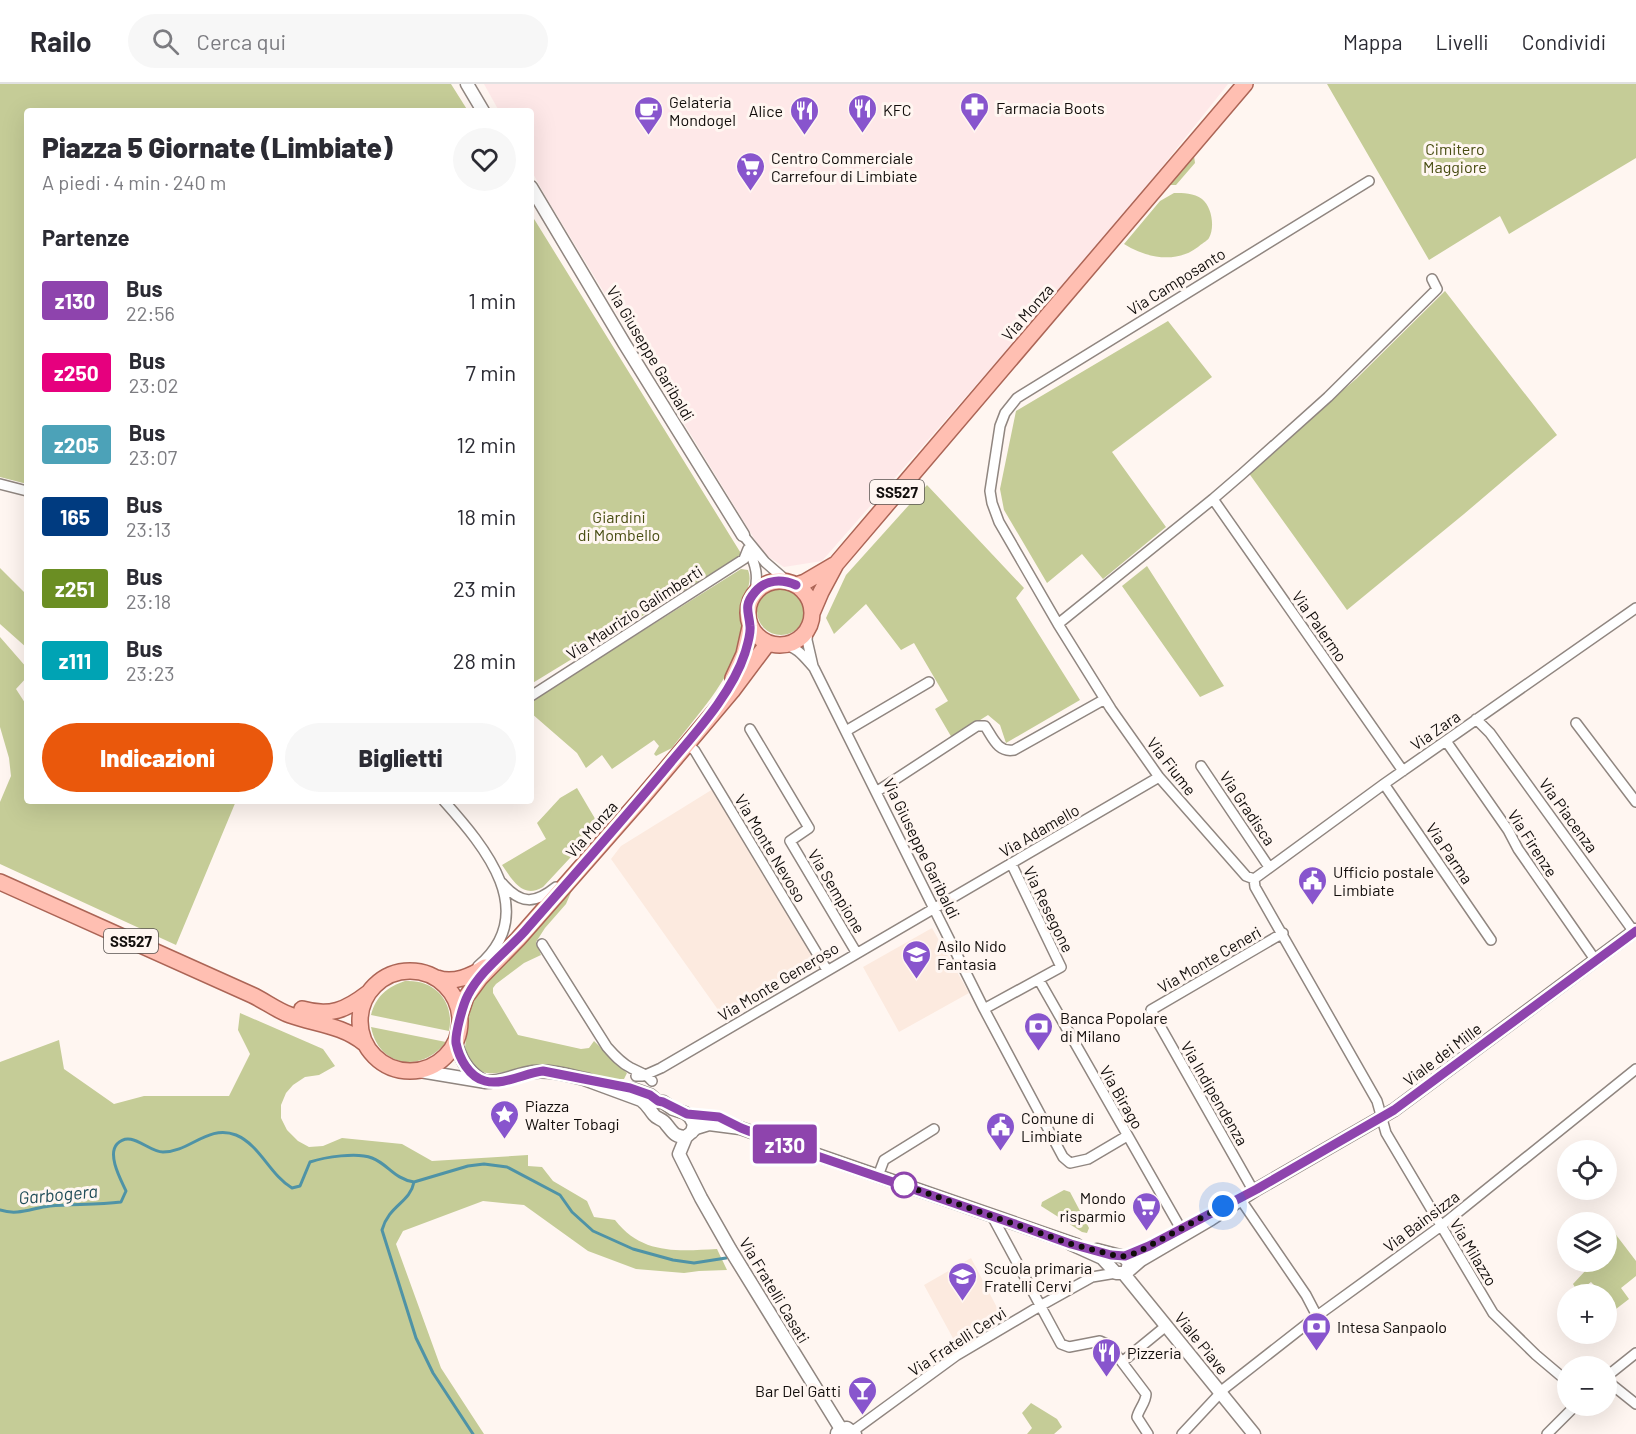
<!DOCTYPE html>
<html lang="it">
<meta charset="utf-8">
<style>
body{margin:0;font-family:Barlow,sans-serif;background:#f7f7f7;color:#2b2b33;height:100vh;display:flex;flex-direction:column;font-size:22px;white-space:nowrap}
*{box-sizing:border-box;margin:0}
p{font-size:20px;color:#7c7c81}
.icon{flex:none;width:33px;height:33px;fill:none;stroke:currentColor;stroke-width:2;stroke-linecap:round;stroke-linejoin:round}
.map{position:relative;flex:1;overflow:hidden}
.drawer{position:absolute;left:24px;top:24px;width:510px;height:696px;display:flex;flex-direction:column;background:#fff;border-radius:6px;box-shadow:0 6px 24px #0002}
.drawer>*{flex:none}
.badge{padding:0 12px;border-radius:4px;font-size:21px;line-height:39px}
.buttons{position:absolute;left:1557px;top:1056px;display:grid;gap:12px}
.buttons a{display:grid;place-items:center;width:60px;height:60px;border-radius:50%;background:#fff;box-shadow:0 6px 24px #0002;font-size:30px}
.you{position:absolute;width:30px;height:30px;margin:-15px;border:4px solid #fff;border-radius:50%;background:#1a73e8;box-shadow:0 0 0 9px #1a73e833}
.map>.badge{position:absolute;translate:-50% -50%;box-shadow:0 0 0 3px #fff}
h2{padding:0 18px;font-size:22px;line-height:54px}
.round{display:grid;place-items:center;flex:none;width:63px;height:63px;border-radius:32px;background:#f7f7f7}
.headline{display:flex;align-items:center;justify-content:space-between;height:102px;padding:0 18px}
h1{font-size:28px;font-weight:800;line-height:45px}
.primary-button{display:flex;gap:12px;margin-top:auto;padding:12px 18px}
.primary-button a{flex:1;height:69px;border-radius:36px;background:#ea580c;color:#fff;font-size:24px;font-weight:800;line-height:69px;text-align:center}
.primary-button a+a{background:#f7f7f7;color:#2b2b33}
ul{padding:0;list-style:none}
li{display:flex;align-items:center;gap:18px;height:72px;padding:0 18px}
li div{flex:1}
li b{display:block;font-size:22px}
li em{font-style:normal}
li .badge{min-width:66px;font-weight:700;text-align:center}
header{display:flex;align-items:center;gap:36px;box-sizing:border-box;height:84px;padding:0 30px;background:#fff;border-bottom:2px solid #e1e1e2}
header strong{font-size:28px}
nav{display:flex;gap:33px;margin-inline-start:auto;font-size:21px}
.search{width:420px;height:54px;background:#f7f7f7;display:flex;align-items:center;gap:15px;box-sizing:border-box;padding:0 21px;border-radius:33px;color:#7c7c81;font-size:22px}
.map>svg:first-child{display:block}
.commercial{fill:#fee8e8}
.built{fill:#fceadf}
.green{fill:#c5cc97}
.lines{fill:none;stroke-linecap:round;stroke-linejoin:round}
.stream{stroke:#4f93a6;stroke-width:3}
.minor-casing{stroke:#908680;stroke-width:12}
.tertiary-casing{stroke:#908680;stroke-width:15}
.primary-casing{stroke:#ac6556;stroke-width:18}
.minor{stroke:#fff;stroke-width:9}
.tertiary{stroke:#fff;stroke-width:12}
.primary{stroke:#ffbfb2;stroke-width:15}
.line-casing{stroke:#fff;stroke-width:14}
.line{stroke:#8e44ad;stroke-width:9}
.walk{stroke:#110d0b;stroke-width:6;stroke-dasharray:0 10.8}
.stop-dot{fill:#fff;stroke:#8e44ad;stroke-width:3}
.labels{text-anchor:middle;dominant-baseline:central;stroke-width:6;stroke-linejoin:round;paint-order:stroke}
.shield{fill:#fff6f1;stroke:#585350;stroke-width:1.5}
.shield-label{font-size:15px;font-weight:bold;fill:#110d0b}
.poi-label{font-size:16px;fill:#110d0b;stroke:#fff6f1;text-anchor:start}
.park-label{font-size:16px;fill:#484d12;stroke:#fff6f1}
.street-label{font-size:16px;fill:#110d0b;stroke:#fff6f1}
.water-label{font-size:18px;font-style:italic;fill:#214d59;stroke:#fff6f1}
</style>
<header>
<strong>Railo</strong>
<div class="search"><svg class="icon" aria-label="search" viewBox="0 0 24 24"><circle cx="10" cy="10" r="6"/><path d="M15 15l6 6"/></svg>Cerca qui</div>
<nav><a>Mappa</a><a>Livelli</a><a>Condividi</a></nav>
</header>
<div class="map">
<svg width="1636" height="1350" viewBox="0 0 1636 1350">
<rect width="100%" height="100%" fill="#fff6f1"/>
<path class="commercial" d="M484 0H1228L1111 147 822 477 784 483 763 469 547 115 531 86V27H499Z"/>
<path class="built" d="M713 705 815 875 721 930 611 775 621 762Z
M932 844 969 909 899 948 863 883Z
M971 1174 1002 1233 955 1258 924 1201Z"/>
<path class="green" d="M0 0H451L468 27H27V400L0 393Z
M1327 0H1636V74L1509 150 1500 132 1429 176Z
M1194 72 1195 79 1176 101H1169V100Z
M1174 109C1183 109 1194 109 1202 115 1212 123 1215 143 1209 154 1207 157 1201 160 1198 163 1176 180 1146 174 1124 160L1160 117Z
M531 130 742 471 531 600Z
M1445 207 1557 351 1464 430 1347 526 1248 388 1356 295Z
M1168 237 1212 293 1112 368 1166 443 1103 495 1082 470 1047 499 1004 426 1000 405 1016 327Z
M927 401 1024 504 1016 514 1080 616 1006 659 1000 641 988 631 952 654 935 625 948 617 914 559 901 566 866 520 834 550 826 534 846 491Z
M1147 482 1224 602 1200 613 1122 502Z
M0 484 27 511V564L0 540Z
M741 485 748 486C753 499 745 509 742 522 739 534 744 547 740 559 728 599 697 631 672 664L656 672 654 670 659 662 654 656 612 685 602 671 586 684 577 669 531 629V617Z
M757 527a24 24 0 1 1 48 0a24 24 0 1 1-48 0Z
M0 553 27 584V593L16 605 27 622V717H236L176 861 0 780V718L11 692 9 674 0 643Z
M577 704 597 738 596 746 543 803C523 815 513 797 502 781L546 755 537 739 560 714Z
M575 799 566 820 545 844 536 858 541 871 524 879 496 900 493 904V909L518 951 581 965 589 964 594 957 627 989 624 995H620L619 999C597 993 569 983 547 981 516 978 476 1011 465 963L471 914 562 818Z
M405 897C435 895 455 918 449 947L371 931C376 912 387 903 405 897Z
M240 929 323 965 335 982 319 991 305 993 293 1001 286 1009 281 1021V1034L287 1046 298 1057 309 1063 323 1062 342 1054 402 1060 432 1077 528 1071V1082L542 1083 553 1097 587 1117 594 1133 615 1136C642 1171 678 1167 717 1165L727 1186 699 1187 684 1189 636 1185 588 1167 524 1121 483 1117 403 1147 396 1160 441 1284 484 1350H0V978L59 956 64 985 114 1020 144 1012H229L250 970 238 946Z
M371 943 446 958C422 989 379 984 371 943Z
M1064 1106 1070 1108 1089 1144 1087 1149 1082 1148 1041 1122 1042 1118Z
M1607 1139 1636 1177V1192L1621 1204 1629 1215 1616 1225 1607 1214 1606 1210H1602L1591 1198 1578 1208 1573 1200 1587 1185 1581 1178H1606Z
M1031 1319 1057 1335 1062 1343 1054 1350H1027L1032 1344 1022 1329Z"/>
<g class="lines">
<path class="stream" d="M414 1098C410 1119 389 1121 382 1146L416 1254 433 1289 473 1350
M0 1126C18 1132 32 1124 50 1122 74 1120 97 1121 121 1118L126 1107C121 1096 107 1071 117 1060 131 1045 148 1068 163 1068 190 1068 208 1040 236 1051 260 1061 270 1091 292 1104L300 1102 310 1078C325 1073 357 1068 372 1074 388 1080 394 1095 414 1098L468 1082 484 1080 507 1083 560 1111 572 1128 593 1147 633 1165 673 1176 694 1179 726 1174"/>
<defs>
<path id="minor" d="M1369 97 1017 314 1005 329 1000 342 990 407 992 419 999 438 1058 540 1111 625 1159 693 1246 792 1254 795 1255 803 1377 1017 1386 1049 1493 1229 1536 1271 1568 1298
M0 400 27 407
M1213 415 1403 687
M743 451 765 478 788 498
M748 465C756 481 759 493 754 510
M1058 540 1213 415 1242 390 1328 313 1437 205 1432 195
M808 545 807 556 813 582
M783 561C797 562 805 574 814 584L984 925 1063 1073 1070 1079 1088 1075 1127 1052
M531 612 744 475 748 465
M1476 635 1490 649 1634 848
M1576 639 1636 718
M750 645 809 744 790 757 856 868
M846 647 929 598
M1446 657 1508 746 1518 765 1596 877
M687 659 695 667 827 886
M1201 682 1269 783
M1384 700 1491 856
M876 708 977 642H985C993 654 998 669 1014 666L1105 615
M444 717C485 763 541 829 478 882
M1254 795 1384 700 1636 524
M502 799C521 821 535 820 556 803
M542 860 607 963C614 971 621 979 631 984 640 989 646 989 652 997
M1039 896 1181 1145
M984 925 1061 883 1011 779
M636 992H643L661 984 1159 693
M878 1092 884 1076 934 1045
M1253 1106 1151 926 1283 849
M1241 1116 1306 1211 1317 1232
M992 1132 1061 1260 1069 1263 1100 1257 1109 1261 1146 1310C1146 1318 1139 1325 1137 1333L1148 1350
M1122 1278 1166 1242
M1606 1293 1636 1269
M1606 1296 1636 1320
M853 1347 957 1271 1040 1222 1092 1193 1116 1189
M1182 1350 1225 1304 1317 1232 1441 1142 1636 985
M1547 1350 1575 1322"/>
<path id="tertiary" d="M467 0 483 27
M531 103 624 259 743 451
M455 956C460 973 466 987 482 996
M414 986 486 998C503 998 517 990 533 988 552 986 571 992 589 996
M584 995 641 1016C648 1021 649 1025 654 1031 657 1035 663 1035 666 1040 673 1048 674 1053 686 1053L696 1044 709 1040 740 1044 1077 1161
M633 1005 650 1011 658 1018H663L673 1025 685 1029 690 1033 694 1040 692 1048
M686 1053 679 1070 701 1114 730 1165 841 1345
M1071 1160 1102 1174 1116 1189H1126L1141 1176 1211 1135 1257 1105 1394 1026 1636 846
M1097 1166 1124 1173 1129 1179 1127 1187
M1124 1190 1254 1350
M837 1349 841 1345 847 1344 855 1350"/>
<path id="primary" d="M748 529a32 32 0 1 1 64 0a32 32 0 1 1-64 0Z
M796 501 805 498 834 481
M812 529 821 508 836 480C973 320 1110 160 1245 0
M733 594 744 570 750 543
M0 798 252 911C265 917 276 926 290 931 315 940 342 941 364 959
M360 937a50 50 0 1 1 100 0a50 50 0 1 1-100 0Z
M437 894C453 900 472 892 485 883
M302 925C330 933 346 926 368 909
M460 931 466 913 480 894 518 855 640 716 732 607 768 559"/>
</defs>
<use href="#minor" class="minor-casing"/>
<use href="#tertiary" class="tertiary-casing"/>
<use href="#primary" class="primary-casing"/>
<use href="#minor" class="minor"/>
<use href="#tertiary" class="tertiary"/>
<use href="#primary" class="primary"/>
</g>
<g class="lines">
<defs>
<path id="line" d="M796 501C782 495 766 495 755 508 743 522 749 528 750 542 751 550 747 562 745 569 732 609 697 647 671 678 624 735 574 791 525 847 506 868 481 886 468 911 463 920 455 950 456 959 459 974 469 993 485 997 503 1002 525 989 543 987L630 1004 650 1011 658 1017 663 1018 687 1030 719 1033 741 1044 788 1062 1012 1139 1071 1160 1111 1171 1125 1172 1149 1162 1257 1105 1394 1026 1636 847"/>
</defs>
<use href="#line" class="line-casing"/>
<use href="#line" class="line"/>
<path class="walk" d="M904 1101 901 1100 1071 1160 1121 1173 1136 1169 1223 1122"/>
</g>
<defs>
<symbol id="pharmacy-pin" viewBox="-11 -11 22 30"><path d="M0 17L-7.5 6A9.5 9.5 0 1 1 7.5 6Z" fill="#8855cd" stroke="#fff6f1"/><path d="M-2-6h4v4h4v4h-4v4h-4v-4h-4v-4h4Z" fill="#fff"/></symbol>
<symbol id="restaurant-pin" viewBox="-11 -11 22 30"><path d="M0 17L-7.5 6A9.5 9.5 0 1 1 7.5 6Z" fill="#8855cd" stroke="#fff6f1"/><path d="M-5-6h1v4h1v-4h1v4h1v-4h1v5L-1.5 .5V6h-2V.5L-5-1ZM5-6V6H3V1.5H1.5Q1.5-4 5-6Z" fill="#fff"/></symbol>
<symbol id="cafe-pin" viewBox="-11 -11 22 30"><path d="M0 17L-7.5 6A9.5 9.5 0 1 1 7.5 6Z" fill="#8855cd" stroke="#fff6f1"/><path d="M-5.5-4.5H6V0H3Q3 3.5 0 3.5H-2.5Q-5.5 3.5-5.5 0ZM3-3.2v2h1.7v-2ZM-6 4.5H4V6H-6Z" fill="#fff"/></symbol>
<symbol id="supermarket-pin" viewBox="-11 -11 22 30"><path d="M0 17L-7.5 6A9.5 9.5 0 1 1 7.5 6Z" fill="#8855cd" stroke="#fff6f1"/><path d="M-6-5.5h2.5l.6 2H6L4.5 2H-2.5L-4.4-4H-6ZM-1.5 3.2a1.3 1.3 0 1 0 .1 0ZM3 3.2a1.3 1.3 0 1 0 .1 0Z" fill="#fff"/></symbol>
<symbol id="civic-pin" viewBox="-11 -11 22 30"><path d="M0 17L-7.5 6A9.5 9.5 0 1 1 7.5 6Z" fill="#8855cd" stroke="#fff6f1"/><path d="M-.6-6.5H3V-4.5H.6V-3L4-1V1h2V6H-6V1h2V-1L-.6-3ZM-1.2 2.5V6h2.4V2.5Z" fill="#fff"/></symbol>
<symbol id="school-pin" viewBox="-11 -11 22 30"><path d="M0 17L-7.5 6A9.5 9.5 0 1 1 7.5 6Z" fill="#8855cd" stroke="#fff6f1"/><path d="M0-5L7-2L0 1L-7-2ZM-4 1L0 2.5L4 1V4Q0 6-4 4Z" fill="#fff"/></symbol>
<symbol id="bank-pin" viewBox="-11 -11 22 30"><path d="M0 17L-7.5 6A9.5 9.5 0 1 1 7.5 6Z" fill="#8855cd" stroke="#fff6f1"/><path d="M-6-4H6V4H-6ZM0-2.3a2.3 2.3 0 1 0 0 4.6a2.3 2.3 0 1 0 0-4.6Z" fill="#fff"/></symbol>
<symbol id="sight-pin" viewBox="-11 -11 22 30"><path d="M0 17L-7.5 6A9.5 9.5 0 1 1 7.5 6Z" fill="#8855cd" stroke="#fff6f1"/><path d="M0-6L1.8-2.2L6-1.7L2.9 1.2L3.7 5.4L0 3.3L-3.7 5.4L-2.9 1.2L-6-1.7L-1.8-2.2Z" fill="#fff"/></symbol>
<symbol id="bar-pin" viewBox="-11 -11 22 30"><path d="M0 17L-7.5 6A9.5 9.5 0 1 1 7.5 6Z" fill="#8855cd" stroke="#fff6f1"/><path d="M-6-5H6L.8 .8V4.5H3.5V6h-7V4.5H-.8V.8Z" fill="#fff"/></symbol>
</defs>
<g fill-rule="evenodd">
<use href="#pharmacy-pin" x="958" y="6" width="33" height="45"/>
<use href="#restaurant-pin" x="846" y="8" width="33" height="45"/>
<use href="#cafe-pin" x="632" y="10" width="33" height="45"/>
<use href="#restaurant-pin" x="788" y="10" width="33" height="45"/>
<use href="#supermarket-pin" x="734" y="66" width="33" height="45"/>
<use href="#civic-pin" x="1296" y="780" width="33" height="45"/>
<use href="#school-pin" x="900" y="854" width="33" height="45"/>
<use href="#bank-pin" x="1022" y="926" width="33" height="45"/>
<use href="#sight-pin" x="488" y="1014" width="33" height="45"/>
<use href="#civic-pin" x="984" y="1026" width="33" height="45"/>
<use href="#supermarket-pin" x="1130" y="1106" width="33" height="45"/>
<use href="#school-pin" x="946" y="1176" width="33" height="45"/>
<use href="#bank-pin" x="1300" y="1226" width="33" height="45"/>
<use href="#restaurant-pin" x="1090" y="1252" width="33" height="45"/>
<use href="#bar-pin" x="846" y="1290" width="33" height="45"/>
</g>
<circle class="stop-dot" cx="904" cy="1101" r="12"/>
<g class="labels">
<g class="shield">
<rect x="870" y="396" width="54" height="24" rx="4.5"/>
<rect x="104" y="845" width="54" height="24" rx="4.5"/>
</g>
<g class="shield-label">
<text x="897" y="408">SS527</text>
<text x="131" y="857">SS527</text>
</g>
<g class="poi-label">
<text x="669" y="17">Gelateria<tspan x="669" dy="18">Mondogel</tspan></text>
<text x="996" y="23">Farmacia Boots</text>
<text x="883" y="25">KFC</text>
<text x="783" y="26" text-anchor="end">Alice</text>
<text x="771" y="73">Centro Commerciale<tspan x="771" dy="18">Carrefour di Limbiate</tspan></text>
<text x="1333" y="787">Ufficio postale<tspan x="1333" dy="18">Limbiate</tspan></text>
<text x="937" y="861">Asilo Nido<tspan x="937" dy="18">Fantasia</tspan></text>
<text x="1060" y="933">Banca Popolare<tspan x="1060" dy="18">di Milano</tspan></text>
<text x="525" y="1021">Piazza<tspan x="525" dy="18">Walter Tobagi</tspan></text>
<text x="1021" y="1033">Comune di<tspan x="1021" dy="18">Limbiate</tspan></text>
<text x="1126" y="1113" text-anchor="end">Mondo<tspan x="1126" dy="18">risparmio</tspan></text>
<text x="984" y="1183">Scuola primaria<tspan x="984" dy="18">Fratelli Cervi</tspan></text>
<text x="1337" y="1242">Intesa Sanpaolo</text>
<text x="1127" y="1268">Pizzeria</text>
<text x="841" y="1306" text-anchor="end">Bar Del Gatti</text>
</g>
<g class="park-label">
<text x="1455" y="64">Cimitero<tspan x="1455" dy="18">Maggiore</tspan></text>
<text x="619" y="432">Giardini<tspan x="619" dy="18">di Mombello</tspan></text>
</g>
<g class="street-label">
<text transform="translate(1176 197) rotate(-32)">Via Camposanto</text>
<text transform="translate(1027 228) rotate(-49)">Via Monza</text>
<text transform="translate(651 269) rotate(59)">Via Giuseppe Garibaldi</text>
<text transform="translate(634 528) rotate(-33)">Via Maurizio Galimberti</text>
<text transform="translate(1320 542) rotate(55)">Via Palermo</text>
<text transform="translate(1435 646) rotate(-35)">Via Zara</text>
<text transform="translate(1172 682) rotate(52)">Via Fiume</text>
<text transform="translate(1248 724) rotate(56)">Via Gradisca</text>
<text transform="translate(1569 731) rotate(54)">Via Piacenza</text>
<text transform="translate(591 745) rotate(-49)">Via Monza</text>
<text transform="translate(1039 746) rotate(-30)">Via Adamello</text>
<text transform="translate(1533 759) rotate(57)">Via Firenze</text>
<text transform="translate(771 764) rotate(59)">Via Monte Nevoso</text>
<text transform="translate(922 764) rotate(64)">Via Giuseppe Garibaldi</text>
<text transform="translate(1450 769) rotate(56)">Via Parma</text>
<text transform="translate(837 807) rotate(59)">Via Sempione</text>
<text transform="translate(1049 825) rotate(64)">Via Resegone</text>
<text transform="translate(1209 875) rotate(-30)">Via Monte Ceneri</text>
<text transform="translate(778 897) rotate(-31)">Via Monte Generoso</text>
<text transform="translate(1442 970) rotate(-37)">Viale dei Mille</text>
<text transform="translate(1215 1009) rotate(60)">Via Indipendenza</text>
<text transform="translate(1122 1013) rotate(60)">Via Birago</text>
<text transform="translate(1421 1137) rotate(-37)">Via Bainsizza</text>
<text transform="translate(1474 1168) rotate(59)">Via Milazzo</text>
<text transform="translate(775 1206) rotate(59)">Via Fratelli Casati</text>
<text transform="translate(957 1257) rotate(-33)">Via Fratelli Cervi</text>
<text transform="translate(1202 1259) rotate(51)">Viale Piave</text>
</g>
<g class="water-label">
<text transform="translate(58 1110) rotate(-5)">Garbogera</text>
</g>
</g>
</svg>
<div class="buttons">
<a><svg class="icon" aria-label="locate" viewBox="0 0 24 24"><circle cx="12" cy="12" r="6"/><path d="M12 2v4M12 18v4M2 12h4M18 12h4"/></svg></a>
<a><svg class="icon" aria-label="layers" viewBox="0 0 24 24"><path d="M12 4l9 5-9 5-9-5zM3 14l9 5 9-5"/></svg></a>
<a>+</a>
<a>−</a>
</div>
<div class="you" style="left:1223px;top:1122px"></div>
<b class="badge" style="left:785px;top:1060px;background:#8e44ad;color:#fff">z130</b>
<section class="drawer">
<div class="headline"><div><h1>Piazza 5 Giornate (Limbiate)</h1><p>A piedi · 4 min · 240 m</p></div><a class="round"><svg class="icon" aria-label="heart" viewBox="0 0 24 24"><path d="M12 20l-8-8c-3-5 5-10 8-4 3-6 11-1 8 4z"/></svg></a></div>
<h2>Partenze</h2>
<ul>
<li><span class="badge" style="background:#8e44ad;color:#fff">z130</span><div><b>Bus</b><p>22:56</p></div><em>1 min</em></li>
<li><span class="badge" style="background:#e6007e;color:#fff">z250</span><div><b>Bus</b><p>23:02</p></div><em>7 min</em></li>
<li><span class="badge" style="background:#4ca2b8;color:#fff">z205</span><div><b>Bus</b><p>23:07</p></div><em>12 min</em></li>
<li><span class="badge" style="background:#003b80;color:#fff">165</span><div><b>Bus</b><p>23:13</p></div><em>18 min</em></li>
<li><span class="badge" style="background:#6b8e23;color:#fff">z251</span><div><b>Bus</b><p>23:18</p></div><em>23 min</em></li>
<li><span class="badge" style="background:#00a3b4;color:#fff">z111</span><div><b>Bus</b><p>23:23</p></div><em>28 min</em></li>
</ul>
<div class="primary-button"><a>Indicazioni</a><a>Biglietti</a></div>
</section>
</div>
